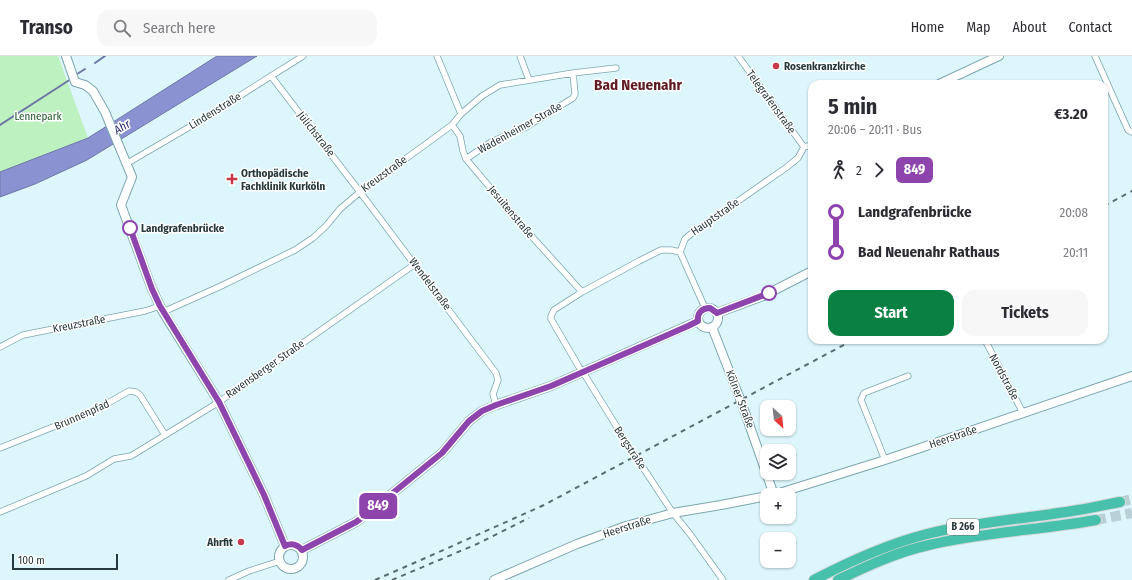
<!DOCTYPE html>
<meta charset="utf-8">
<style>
body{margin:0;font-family:"Fira Sans Condensed",sans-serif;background:#f7f7f7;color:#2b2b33;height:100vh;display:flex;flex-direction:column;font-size:15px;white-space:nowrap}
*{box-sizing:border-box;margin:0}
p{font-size:13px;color:#7c7c81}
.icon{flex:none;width:22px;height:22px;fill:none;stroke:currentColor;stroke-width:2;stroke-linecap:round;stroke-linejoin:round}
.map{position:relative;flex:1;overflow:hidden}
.side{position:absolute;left:808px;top:24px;width:300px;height:264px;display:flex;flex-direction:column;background:#fff;border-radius:12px;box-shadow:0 1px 3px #0004}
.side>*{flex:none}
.badge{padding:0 8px;border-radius:6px;font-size:14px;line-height:26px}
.needle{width:26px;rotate:153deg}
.tools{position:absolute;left:760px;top:344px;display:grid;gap:8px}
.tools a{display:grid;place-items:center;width:36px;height:36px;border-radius:8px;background:#fff;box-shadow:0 1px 3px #0004;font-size:20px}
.scale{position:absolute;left:12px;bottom:10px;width:106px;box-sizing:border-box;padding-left:4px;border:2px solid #28393d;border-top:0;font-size:11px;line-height:14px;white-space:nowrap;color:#28393d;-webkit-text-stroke:3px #fff;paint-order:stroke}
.map>.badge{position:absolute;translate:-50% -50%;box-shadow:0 0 0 2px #fff}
.legs{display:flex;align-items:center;gap:6px;height:44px;padding:0 20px;font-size:13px}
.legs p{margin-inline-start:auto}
.headline{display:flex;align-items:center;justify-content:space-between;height:68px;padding:0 20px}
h1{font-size:22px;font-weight:700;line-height:30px}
.cta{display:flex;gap:8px;margin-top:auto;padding:8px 20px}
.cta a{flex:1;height:46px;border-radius:12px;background:#0b8043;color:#fff;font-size:16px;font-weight:700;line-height:46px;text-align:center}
.cta a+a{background:#f7f7f7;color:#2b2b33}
ul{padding:0 20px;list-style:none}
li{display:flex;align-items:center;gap:14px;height:40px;font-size:15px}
li i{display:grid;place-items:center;width:6px;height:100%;margin:0 5px;background:currentColor}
li i::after{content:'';width:10px;height:10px;margin:-5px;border:3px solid;border-radius:50%;background:#fff}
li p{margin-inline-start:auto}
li:first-child i{background:linear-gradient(#0000 50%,currentColor 0)}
li:last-child i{background:linear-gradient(currentColor 50%,#0000 0)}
header{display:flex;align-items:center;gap:24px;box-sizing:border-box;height:56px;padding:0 20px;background:#fff;border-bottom:1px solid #e1e1e2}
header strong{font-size:19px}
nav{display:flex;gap:22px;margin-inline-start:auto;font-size:14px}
.search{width:280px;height:36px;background:#f7f7f7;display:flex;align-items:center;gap:10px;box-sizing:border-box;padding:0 14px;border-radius:12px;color:#7c7c81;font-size:15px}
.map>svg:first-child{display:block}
.green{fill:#bef1c0}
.water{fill:#8b92d1;stroke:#6d77a5}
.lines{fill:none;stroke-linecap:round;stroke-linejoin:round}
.stream{stroke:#6d77a5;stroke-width:2}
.highway-tunnel{stroke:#b8d0d6;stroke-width:10;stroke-dasharray:10 5;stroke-linecap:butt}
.street-casing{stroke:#7ba6af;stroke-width:7}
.secondary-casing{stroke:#7ba6af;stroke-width:10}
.highway-casing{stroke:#d4d7d8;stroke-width:12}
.street{stroke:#fff;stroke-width:5.5}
.secondary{stroke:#fff;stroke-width:8}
.highway{stroke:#47c1ac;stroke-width:10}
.rail{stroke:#596d71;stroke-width:2;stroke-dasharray:5 5;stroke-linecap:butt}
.line-1-casing{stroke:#fff;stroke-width:9}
.line-1{stroke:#8e44ad;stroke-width:6}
.poi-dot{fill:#ca394b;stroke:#fff;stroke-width:1.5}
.stop-1-dot{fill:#fff;stroke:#8e44ad;stroke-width:2}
.labels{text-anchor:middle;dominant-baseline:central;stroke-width:3;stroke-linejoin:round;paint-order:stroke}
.shield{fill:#fff;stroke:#687477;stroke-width:1}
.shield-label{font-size:10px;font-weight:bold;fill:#28393d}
.poi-label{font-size:11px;font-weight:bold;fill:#28393d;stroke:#fff;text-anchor:start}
.street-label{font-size:11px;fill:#28393d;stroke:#fff}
.park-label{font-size:11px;fill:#1b5524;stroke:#fff}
.stop-label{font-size:11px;font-weight:bold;fill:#28393d;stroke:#fff;text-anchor:start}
.water-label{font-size:12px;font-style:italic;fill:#302f79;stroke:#fff}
.district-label{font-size:15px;font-weight:bold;fill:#601b22;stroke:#fff}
</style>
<header>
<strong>Transo</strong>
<div class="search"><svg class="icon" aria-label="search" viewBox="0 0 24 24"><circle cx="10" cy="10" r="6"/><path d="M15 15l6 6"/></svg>Search here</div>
<nav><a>Home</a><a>Map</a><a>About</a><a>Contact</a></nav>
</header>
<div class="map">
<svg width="1132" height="524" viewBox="0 0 1132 524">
<rect width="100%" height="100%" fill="#dcf6fc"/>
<path class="green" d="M0 0H58L88 82 0 116Z"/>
<path class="water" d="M217 0H257L87 104 35 128 0 141V116L88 82Z"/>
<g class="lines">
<path class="stream" d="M95 7 105 0
M74 20 85 13
M0 69 71 23"/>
<path class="highway-tunnel" d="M1120 446 1132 443
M1096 464 1132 457"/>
<defs>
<path id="street" d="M437 0 461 58
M520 0 529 24
M738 0 804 91
M1095 0 1128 74 1132 76
M271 20 360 136 496 317 498 324 493 338 496 349
M452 69 460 80 463 95 466 103 526 174 582 236
M466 103 491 86 526 71 573 42 575 38 573 17
M126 108 203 63 303 0
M680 196 671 194H661L639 205 582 236 554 254 551 260V263L579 311 586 321 628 389 673 457 690 478 723 524
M680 196 685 183 692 177 787 111 798 102 804 91 812 89
M680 196 705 252
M163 256 221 230 295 194 313 182 326 170 340 153 360 136 452 69 461 58 482 40 500 29 573 17 616 12
M985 284 1023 357
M0 291 23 279 145 255 160 250
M0 392 96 354 129 335 136 336 140 339 165 379
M885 404 861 344 864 337 908 320
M0 456 86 420 114 403 131 400 219 346 415 208
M229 524 249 515 280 505"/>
<path id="secondary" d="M66 0 75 26 85 29 93 35 105 56 132 121 121 149 152 233 163 256 219 346 264 439 285 490
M939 28 999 0
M698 262a10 10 0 1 1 20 0a10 10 0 1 1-20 0Z
M717 257 763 240 812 215
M712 271 742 348 774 439
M773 439 885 404 1132 320
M279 501a12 12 0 1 1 24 0a12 12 0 1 1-24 0Z
M302 494 356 466 367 458 442 397 469 365 482 355 496 349 551 330 698 265
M494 524 577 488 626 470 673 457 721 449 767 440"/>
<path id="highway" d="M814 524C850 505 888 488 927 478 974 466 1023 463 1072 455 1088 453 1104 449 1120 446
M838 524C867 510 897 496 929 489 984 476 1041 474 1096 464"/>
</defs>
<use href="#street" class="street-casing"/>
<use href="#secondary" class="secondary-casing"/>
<use href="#highway" class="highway-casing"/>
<use href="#street" class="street"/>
<use href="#secondary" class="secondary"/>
<use href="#highway" class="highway"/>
<path class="rail" d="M1104 150 1132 135
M375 524 430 500 544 449 853 284
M392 524 477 488 529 462"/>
</g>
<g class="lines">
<defs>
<path id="line-1" d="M130 172 152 233 160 250 219 346 264 439 285 490C291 487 297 488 302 494L356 466 367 458 442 397 469 365 482 355 496 349 551 330 688 270 698 265C697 257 702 252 710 252L717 257 769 237"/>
</defs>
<use href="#line-1" class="line-1-casing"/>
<use href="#line-1" class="line-1"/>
</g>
<g class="poi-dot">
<circle cx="776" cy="10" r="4"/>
<path d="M230 117h4v4h4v4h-4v4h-4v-4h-4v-4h4z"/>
<circle cx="241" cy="486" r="4"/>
</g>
<g class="stop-1-dot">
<circle cx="130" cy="172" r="7"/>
<circle cx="769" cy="237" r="7"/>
</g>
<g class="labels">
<rect class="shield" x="947" y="463" width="32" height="16" rx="3"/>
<g class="shield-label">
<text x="963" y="471">B 266</text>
</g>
<g class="poi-label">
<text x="784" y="10">Rosenkranzkirche</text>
<text x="241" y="117">Orthopädische<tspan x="241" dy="13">Fachklinik Kurköln</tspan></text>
<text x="233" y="486" text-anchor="end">Ahrfit</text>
</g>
<g class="street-label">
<text transform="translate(771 46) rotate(54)">Telegrafenstraße</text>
<text transform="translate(215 55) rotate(-32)">Lindenstraße</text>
<text transform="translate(520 72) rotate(-29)">Wadenheimer Straße</text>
<text transform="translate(316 78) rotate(52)">Jülichstraße</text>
<text transform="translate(384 118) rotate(-36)">Kreuzstraße</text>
<text transform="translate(511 156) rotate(50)">Jesuitenstraße</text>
<text transform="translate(715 161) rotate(-35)">Hauptstraße</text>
<text transform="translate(430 228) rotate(53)">Wendelstraße</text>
<text transform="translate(79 268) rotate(-11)">Kreuzstraße</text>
<text transform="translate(265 313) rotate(-35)">Ravensberger Straße</text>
<text transform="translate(1004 321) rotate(62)">Nordstraße</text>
<text transform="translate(740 343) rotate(69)">Kölner Straße</text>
<text transform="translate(82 359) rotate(-24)">Brunnenpfad</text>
<text transform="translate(953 381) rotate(-19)">Heerstraße</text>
<text transform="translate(630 392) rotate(57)">Bergstraße</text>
<text transform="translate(627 471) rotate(-18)">Heerstraße</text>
</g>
<g class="park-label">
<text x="38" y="60">Lennepark</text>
</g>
<g class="stop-label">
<text x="141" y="172">Landgrafenbrücke</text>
</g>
<g class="water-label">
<text transform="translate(122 71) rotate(-32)">Ahr</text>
</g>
<g class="district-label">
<text x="638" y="29">Bad Neuenahr</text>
</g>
</g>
</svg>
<div class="tools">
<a><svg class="needle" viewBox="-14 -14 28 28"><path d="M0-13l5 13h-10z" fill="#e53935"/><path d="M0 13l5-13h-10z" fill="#7c7c81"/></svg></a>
<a><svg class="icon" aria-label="layers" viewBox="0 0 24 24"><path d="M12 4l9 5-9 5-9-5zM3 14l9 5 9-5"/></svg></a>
<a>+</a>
<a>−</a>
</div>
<div class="scale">100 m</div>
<b class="badge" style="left:378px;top:450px;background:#8e44ad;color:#fff">849</b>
<section class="side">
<div class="headline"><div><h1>5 min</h1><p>20:06 – 20:11 · Bus</p></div><b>€3.20</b></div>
<div class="legs"><svg class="icon" aria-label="walk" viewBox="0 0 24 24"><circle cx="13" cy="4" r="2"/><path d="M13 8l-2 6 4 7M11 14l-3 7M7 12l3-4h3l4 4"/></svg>2<svg class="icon" aria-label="forward" viewBox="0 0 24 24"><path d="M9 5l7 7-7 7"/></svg><b class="badge" style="background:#8e44ad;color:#fff">849</b></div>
<ul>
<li><i style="color:#8e44ad"></i><b>Landgrafenbrücke</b><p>20:08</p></li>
<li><i style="color:#8e44ad"></i><b>Bad Neuenahr Rathaus</b><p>20:11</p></li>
</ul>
<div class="cta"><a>Start</a><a>Tickets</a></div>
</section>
</div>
